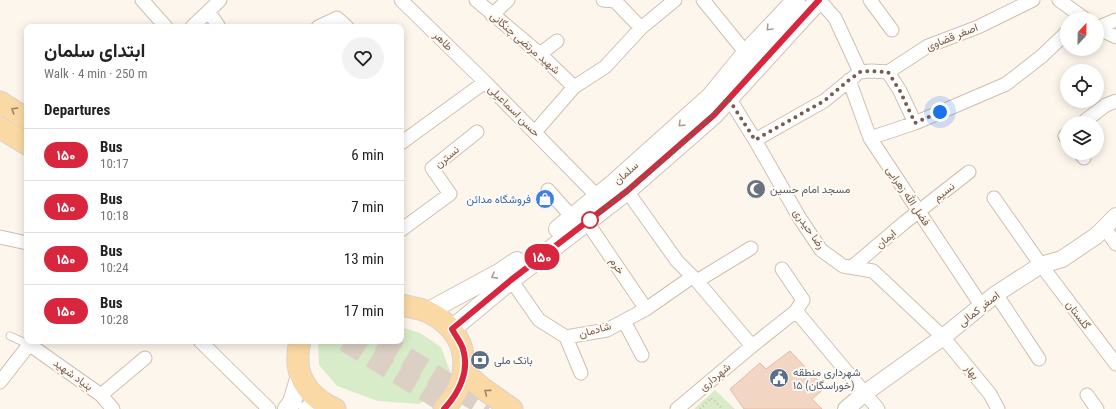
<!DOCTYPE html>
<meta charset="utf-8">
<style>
body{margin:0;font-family:"Roboto Condensed",Vazirmatn,sans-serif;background:#f2f2f2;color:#222;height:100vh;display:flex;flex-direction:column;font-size:15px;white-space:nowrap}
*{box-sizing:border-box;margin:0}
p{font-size:13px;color:#767676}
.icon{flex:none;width:22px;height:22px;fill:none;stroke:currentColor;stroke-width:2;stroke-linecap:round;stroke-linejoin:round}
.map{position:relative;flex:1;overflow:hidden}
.panel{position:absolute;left:24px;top:24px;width:380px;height:320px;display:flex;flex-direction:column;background:#fff;border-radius:8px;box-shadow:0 2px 10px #0003}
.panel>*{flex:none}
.badge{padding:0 8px;border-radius:13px;font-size:14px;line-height:26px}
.needle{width:26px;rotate:22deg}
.fabs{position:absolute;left:1060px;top:12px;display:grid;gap:8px}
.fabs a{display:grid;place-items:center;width:44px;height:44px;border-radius:50%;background:#fff;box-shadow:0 2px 10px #0003;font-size:20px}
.you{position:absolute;width:20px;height:20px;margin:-10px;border:3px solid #fff;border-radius:50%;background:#1a73e8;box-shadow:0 0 0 6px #1a73e833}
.map>.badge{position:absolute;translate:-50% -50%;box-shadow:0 0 0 2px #fff}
h2{padding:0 20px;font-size:15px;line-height:36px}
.round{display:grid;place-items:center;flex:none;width:42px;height:42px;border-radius:21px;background:#f2f2f2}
.head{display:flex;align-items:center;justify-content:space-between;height:68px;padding:0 20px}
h1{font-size:19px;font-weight:700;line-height:30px}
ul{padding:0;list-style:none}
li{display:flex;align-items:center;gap:12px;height:52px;padding:0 20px;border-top:1px solid #e0e0e0}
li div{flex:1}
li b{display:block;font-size:15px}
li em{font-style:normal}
li .badge{min-width:44px;font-weight:700;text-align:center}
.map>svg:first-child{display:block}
.green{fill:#d8ecc9}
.building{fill:#f3d5c3;stroke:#e6bba3}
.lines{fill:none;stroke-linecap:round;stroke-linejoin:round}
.primary-tunnel{stroke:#dcd0c4;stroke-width:21;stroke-dasharray:21 10;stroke-linecap:butt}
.service-casing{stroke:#d1beb0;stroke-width:9}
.minor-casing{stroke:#d1beb0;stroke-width:15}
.tertiary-casing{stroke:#d1beb0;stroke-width:18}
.secondary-casing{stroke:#d6c0b0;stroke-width:20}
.primary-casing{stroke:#dad1cd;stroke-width:23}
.path{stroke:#d9b8a5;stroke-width:2.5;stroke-dasharray:1 3;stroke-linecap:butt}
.service{stroke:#fff;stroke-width:7}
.minor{stroke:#fff;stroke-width:13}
.tertiary{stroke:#fff;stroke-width:16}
.secondary{stroke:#fff;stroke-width:18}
.primary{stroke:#fbd9a5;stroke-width:21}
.oneway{stroke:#af9d94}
.oneway2{stroke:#a18267}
.line-casing{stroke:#fff;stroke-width:9}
.line{stroke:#d7263d;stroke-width:6}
.walk{stroke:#7a5c4d;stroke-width:4;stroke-dasharray:0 7.2}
.stop-dot{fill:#fff;stroke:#d7263d;stroke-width:2}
.labels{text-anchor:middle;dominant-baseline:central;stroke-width:4;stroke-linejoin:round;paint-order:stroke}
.street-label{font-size:11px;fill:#7a5c4d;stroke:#fffaf3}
.worship-label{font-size:11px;fill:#5b616d;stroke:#fffaf3;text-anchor:start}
.shop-label{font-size:11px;fill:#366cbe;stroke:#fffaf3;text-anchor:end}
.service-label{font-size:11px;fill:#4e5e75;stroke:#fffaf3;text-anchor:start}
</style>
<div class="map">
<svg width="1116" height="409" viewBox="0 0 1116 409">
<rect width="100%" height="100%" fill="#fdf6ec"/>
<path class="green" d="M401 327 420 333 441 347 450 371 442 390 419 404 378 401 337 386 319 365 318 341H401Z
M715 390 735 409H694Z"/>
<path class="building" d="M790 351 825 388 812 399 822 409H744L730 389 760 363 766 369Z"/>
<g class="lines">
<path class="primary-tunnel" d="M345 341 455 409
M380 341 489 409"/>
<defs>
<path id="service" d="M10 336 30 345"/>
<path id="minor" d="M142 0 166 27
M401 0 485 82
M476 0 540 54 574 87
M603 0 615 1 641 28
M703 0 746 53
M819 0 835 18 860 72 871 71 888 72 928 46 978 27 1033 0
M870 0 892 30
M1059 0 1085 19
M209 12 219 27
M492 15 508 0
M192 27 220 0
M318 27 337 18 347 27
M1097 28 1116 37
M1097 28 1116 20
M540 54 557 41
M888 72 900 91 915 123
M849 80 870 138 981 305
M729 98 755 140 799 217 821 250 843 266 873 271 943 337 990 394 998 409
M1082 123 1106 105 1116 101
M535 132 574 87 605 67 641 28 675 0
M1067 134 1065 136 1067 139
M870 138 915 123 1006 84 1042 56 1067 32
M755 140 824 101 855 76
M401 143 485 82 598 197
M1080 153 1084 158
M548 190 573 218
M627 191 677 261 697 281 752 346 796 311 878 409
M994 198 1041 265 1116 364
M587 222 646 309
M1104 227 1116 244
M401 230 450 194 432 168 477 132
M0 237 27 243
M852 267 905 222 969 172
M782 269 803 300 796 311
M511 280 539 320 566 337 607 330 646 309 692 277
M697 281 751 248
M996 294 1039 359
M624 321 642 355
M566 337 581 373
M200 341 269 409
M30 345 101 395 113 409
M0 382 32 341
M101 395 145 358
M1087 395 1097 409
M677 409 752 346"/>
<path id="tertiary" d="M846 409 865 393 943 337 996 294 1041 265 1062 259 1096 236 1116 216"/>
<path id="secondary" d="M558 229 614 183 710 97 746 53 796 0
M427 312 499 273 517 261
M452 329 511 280 627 191 714 115 819 0
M287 409 292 402 300 376
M308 409 323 403"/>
<path id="primary" d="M0 102 27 119
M0 128 27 144
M401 305C410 307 420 308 428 312 471 333 474 376 444 409
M300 341C292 373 306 396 335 409
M464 372 482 388 512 409"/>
</defs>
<use href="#service" class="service-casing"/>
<use href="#minor" class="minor-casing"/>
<use href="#tertiary" class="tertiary-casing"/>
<use href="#secondary" class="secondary-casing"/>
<use href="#primary" class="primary-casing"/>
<path class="path" d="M700 409 711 398 723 409"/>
<use href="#service" class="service"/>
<use href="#minor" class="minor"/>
<use href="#tertiary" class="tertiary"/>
<use href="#secondary" class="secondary"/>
<use href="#primary" class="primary"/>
</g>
<defs><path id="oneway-chevron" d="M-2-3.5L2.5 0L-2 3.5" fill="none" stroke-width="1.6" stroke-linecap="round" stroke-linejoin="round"/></defs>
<g class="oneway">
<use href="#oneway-chevron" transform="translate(769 28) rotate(133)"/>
<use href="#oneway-chevron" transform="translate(681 124) rotate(136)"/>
<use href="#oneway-chevron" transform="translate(494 276) rotate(152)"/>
</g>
<g class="oneway2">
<use href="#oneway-chevron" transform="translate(14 110) rotate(-148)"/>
<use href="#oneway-chevron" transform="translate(487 392) rotate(-143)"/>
</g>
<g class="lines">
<defs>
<path id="line" d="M444 409C459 393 470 371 463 349 461 342 455 335 452 329L511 280 627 191 714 115 819 0"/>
</defs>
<use href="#line" class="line-casing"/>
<use href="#line" class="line"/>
<path class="walk" d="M590 220C637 182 688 144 728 98L755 140 824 101 849 80 860 72 871 71 888 72 900 91 915 123 940 112"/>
</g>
<defs>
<symbol id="mosque-disc" viewBox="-11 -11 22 22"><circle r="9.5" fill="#6b7280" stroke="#fffaf3"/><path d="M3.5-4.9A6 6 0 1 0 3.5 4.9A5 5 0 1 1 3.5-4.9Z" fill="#fff"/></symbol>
<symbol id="shop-disc" viewBox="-11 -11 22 22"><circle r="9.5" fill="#3f7fe0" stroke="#fffaf3"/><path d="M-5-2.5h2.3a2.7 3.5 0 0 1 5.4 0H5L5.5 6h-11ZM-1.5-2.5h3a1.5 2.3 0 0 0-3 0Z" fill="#fff"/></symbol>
<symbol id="bank-disc" viewBox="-11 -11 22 22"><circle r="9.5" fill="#5c6f8a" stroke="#fffaf3"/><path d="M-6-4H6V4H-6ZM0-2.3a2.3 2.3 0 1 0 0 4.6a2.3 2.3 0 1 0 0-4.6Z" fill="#fff"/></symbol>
<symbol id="civic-disc" viewBox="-11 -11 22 22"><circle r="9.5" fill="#5c6f8a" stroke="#fffaf3"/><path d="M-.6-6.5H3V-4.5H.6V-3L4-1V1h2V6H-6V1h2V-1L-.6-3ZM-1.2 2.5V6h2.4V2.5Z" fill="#fff"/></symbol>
</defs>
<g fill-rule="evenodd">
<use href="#mosque-disc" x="745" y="178" width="22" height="22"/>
<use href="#shop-disc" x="534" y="188" width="22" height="22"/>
<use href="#bank-disc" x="469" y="349" width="22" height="22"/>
<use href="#civic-disc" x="768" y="367" width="22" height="22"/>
</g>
<circle class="stop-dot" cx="590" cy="220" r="8"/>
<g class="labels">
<g class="street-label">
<text transform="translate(952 37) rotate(-22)">اصغر قضاوی</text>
<text transform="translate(443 41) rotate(45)">طاهر</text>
<text transform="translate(525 43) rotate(41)">شهید مرتضی چنگانی</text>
<text transform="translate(514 111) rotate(45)">حسن اسماعیلی</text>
<text transform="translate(447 157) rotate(-40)">نسترن</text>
<text transform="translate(626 173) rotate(-41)">سلمان</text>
<text transform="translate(944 192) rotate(-38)">نسیم</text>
<text transform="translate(908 196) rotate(56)">فضل الله زهرایی</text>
<text transform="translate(809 229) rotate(55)">رضا حیدری</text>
<text transform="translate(886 239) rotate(-41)">ایمان</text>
<text transform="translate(617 266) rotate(56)">خرم</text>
<text transform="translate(979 309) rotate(-38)">اصغر کمالی</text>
<text transform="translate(1078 315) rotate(53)">گلستان</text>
<text transform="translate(595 330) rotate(-15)">شادمان</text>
<text transform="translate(972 372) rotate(51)">بهار</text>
<text transform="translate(73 375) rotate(36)">بنیاد شهید</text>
<text transform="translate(715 377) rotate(-40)">شهرداری</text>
</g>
<g class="worship-label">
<text x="770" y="189">مسجد امام حسین</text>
</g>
<g class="shop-label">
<text x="531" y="199">فروشگاه مدائن</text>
</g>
<g class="service-label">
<text x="494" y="360">بانک ملی</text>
<text x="793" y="372">شهرداری منطقه<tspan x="793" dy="13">۱۵ (خوراسگان)</tspan></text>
</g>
</g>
</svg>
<div class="fabs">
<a><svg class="needle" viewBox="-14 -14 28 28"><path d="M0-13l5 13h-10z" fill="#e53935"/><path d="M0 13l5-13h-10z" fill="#767676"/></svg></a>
<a><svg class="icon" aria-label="locate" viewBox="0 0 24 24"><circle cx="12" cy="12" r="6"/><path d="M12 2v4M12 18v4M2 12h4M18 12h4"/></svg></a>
<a><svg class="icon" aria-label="layers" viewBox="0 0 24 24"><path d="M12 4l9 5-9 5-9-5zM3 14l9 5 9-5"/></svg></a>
</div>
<div class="you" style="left:940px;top:112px"></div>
<b class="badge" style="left:542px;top:257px;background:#d7263d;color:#fff">۱۵۰</b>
<section class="panel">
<div class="head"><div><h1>ابتدای سلمان</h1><p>Walk · 4 min · 250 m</p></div><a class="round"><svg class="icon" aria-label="heart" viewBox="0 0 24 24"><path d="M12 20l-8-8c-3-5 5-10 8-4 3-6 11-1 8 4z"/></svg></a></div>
<h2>Departures</h2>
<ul>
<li><span class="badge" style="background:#d7263d;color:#fff">۱۵۰</span><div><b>Bus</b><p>10:17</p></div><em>6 min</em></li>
<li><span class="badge" style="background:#d7263d;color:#fff">۱۵۰</span><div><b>Bus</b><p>10:18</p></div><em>7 min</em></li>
<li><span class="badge" style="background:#d7263d;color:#fff">۱۵۰</span><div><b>Bus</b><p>10:24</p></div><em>13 min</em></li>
<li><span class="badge" style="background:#d7263d;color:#fff">۱۵۰</span><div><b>Bus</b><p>10:28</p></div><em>17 min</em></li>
</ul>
</section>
</div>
